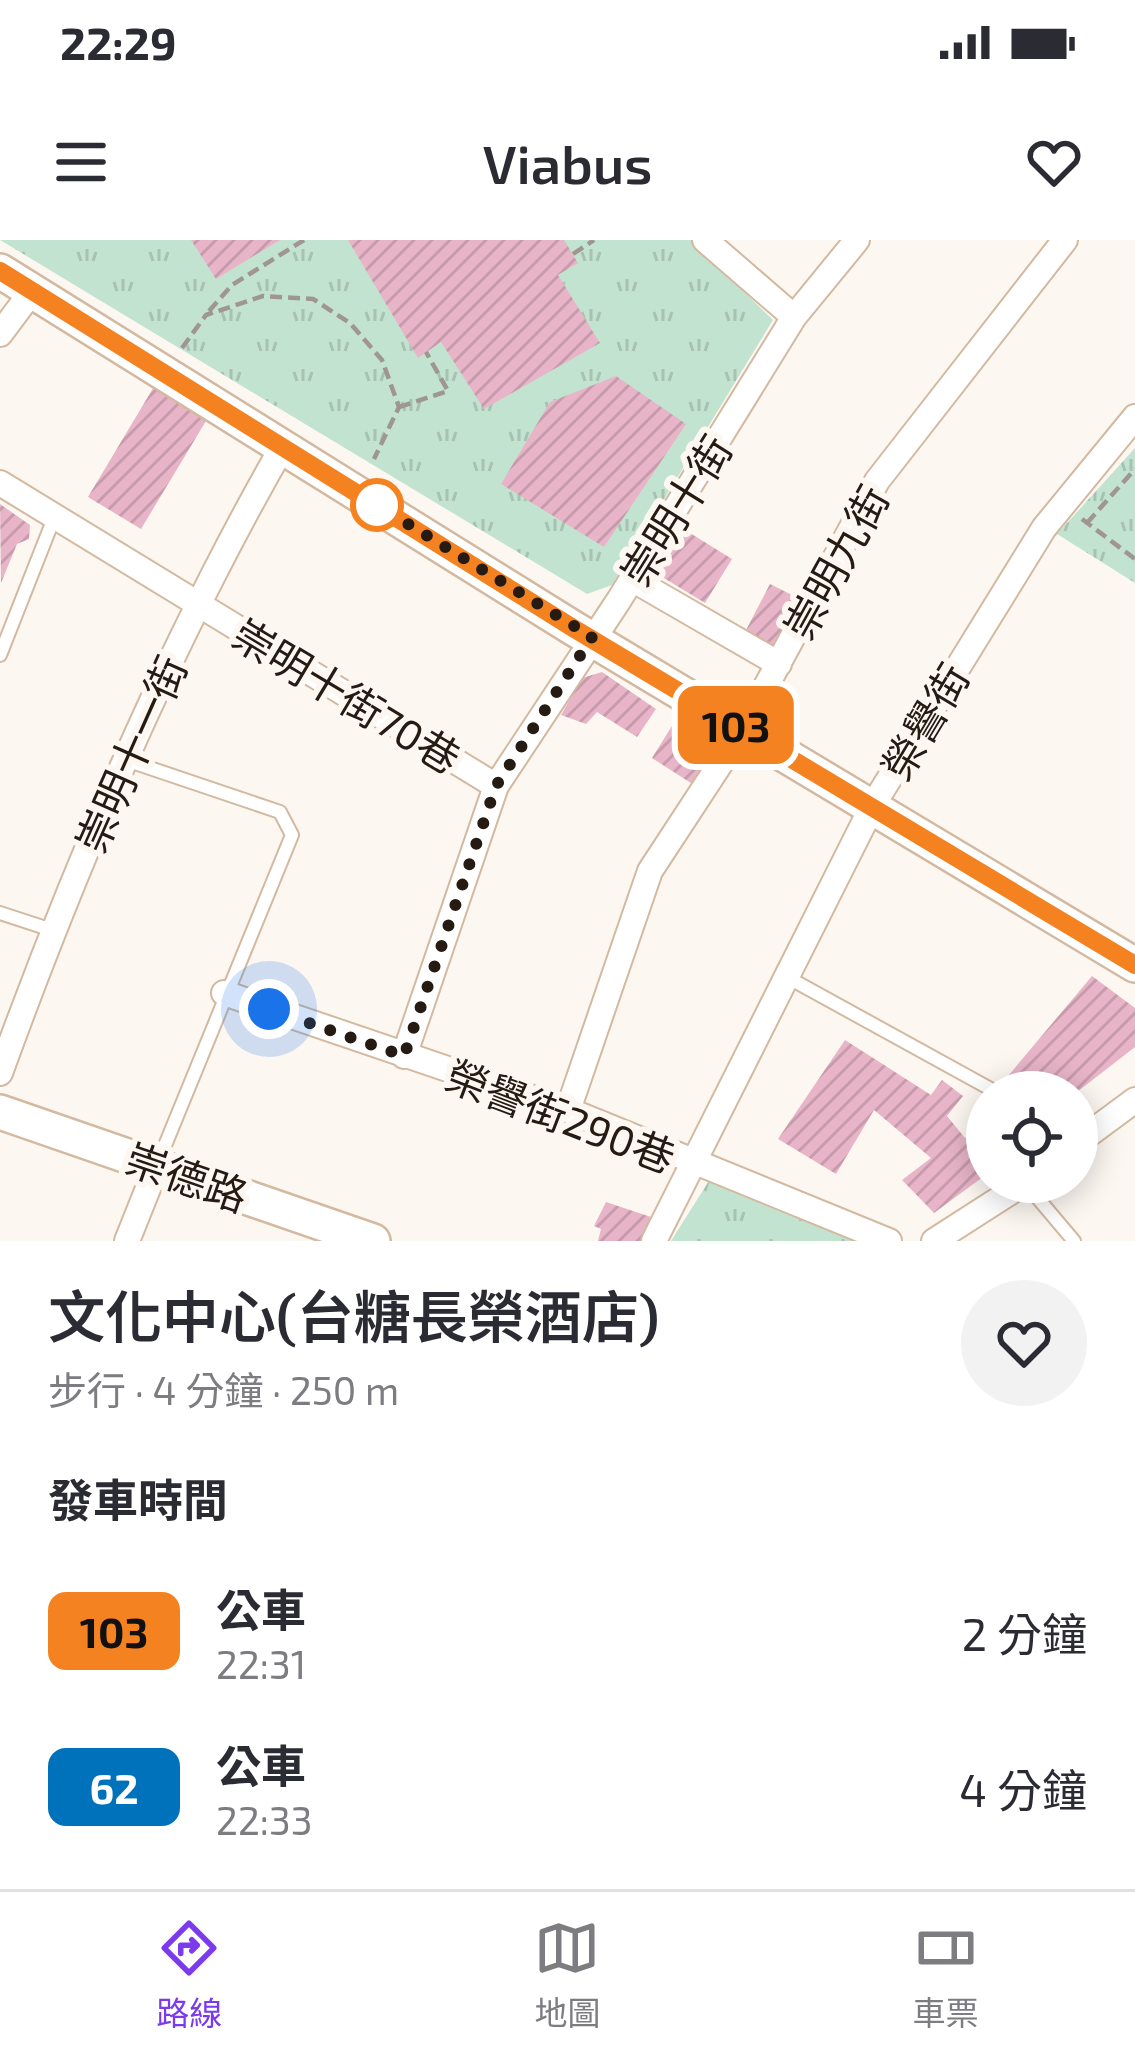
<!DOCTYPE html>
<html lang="zh-TW">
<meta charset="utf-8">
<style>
body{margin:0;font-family:"Exo 2","Noto Sans TC",sans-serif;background:#f2f2f3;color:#2b2b33;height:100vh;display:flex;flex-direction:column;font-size:45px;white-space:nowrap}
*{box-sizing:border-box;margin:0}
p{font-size:39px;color:#7c7c81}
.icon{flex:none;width:66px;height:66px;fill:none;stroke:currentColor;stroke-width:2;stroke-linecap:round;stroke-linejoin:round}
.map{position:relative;height:1001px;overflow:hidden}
.side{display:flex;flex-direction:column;background:#fff;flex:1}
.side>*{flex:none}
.badge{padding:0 24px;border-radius:18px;font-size:42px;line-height:78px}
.controls{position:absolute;left:966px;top:831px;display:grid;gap:24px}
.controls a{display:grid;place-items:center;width:132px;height:132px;border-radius:50%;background:#fff;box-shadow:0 6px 30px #0003;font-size:60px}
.you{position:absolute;width:60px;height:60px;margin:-30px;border:9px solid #fff;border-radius:50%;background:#1a73e8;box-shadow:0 0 0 18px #1a73e833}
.map>.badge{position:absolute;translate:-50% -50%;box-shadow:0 0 0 6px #fff}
h2{padding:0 48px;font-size:45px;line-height:108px}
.round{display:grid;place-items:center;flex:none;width:126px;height:126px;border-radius:63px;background:#f2f2f3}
.summary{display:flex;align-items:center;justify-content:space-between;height:204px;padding:0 48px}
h1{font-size:57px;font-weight:600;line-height:90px}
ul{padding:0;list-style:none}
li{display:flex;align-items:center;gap:36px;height:156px;padding:0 48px}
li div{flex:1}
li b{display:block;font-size:45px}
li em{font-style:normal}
li .badge{min-width:132px;font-weight:700;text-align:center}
.status{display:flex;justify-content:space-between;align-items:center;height:84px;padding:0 60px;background:#fff;direction:ltr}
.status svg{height:33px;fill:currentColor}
header{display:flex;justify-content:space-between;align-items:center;height:156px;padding:0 48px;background:#fff;font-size:54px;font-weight:600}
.dock{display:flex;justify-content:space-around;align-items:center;height:168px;border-top:3px solid #e1e1e2;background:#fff;font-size:33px;color:#7c7c81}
.dock a{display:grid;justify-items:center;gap:6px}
.dock .on{color:#7c3aed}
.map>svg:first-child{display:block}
.park{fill:url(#park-tufts)}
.building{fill:url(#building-hatch)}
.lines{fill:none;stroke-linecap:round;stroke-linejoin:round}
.lane-casing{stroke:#d3b9a0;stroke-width:16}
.street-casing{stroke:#d3b9a0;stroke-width:28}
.secondary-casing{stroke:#d3b9a0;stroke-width:38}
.path{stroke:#9e968f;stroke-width:4.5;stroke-dasharray:12 6;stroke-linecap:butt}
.lane{stroke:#fff;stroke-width:12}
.street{stroke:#fff;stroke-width:24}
.secondary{stroke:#fff;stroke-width:33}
.line-casing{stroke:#fff;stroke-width:27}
.line{stroke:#f58220;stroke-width:18}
.walk{stroke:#251b12;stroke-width:12;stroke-dasharray:0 21.6}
.stop-dot{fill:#fff;stroke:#f58220;stroke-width:6}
.labels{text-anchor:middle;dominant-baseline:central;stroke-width:12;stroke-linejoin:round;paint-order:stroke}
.street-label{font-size:42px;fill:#251b12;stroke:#fdf7f2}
</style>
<div class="status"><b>22:29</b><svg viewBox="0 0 49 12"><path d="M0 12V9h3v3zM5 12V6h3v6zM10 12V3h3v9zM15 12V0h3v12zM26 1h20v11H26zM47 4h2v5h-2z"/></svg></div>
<header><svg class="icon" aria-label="menu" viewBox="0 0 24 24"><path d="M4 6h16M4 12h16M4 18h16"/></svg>Viabus<svg class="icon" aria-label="heart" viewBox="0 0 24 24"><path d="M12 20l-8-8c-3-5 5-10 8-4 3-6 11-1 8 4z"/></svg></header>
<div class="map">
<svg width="1135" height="1001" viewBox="0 0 1135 1001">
<defs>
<pattern id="park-tufts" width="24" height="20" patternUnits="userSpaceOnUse" patternTransform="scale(3)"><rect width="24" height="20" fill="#c3e3d1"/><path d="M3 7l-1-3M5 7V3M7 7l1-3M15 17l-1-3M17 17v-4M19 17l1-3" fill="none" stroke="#a7c2b2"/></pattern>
<pattern id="building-hatch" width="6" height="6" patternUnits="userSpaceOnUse" patternTransform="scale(3)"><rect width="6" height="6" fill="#e8b5c8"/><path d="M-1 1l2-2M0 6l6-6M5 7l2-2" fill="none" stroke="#c79bab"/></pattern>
</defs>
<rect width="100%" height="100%" fill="#fdf7f2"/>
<path class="park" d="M0 0H691L773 80 612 345 587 354Z
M1135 208V343L1057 294Z
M712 936 853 1001H671Z"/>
<path class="building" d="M191 0H280L216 39Z
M348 0H564L578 23 558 35 600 103 484 169 441 102 418 118Z
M616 136 686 184 604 307 501 244 550 162Z
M155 145 206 181 141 289 88 257Z
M0 264 30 285 29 299 17 304 1 343Z
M677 285 732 319 705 363 649 329Z
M770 344 798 358 774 409 744 394Z
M602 432 656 469 637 497 597 472 586 484 561 475 582 438Z
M680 473 727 501 694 545 652 518Z
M1092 736 1135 768V807L1077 852H1041L1003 842Z
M845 800 931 855 942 840 963 856 947 876 965 898 987 881V934L934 973 902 940 931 918 874 870 836 934 778 899Z
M606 962 660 980 649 1001H598L601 989 594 986Z"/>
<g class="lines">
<defs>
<path id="lane" d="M0 415 54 278
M126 520 280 572 292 595 157 925
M0 673 52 690
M787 737 996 852
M1025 943 1074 1001"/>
<path id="street" d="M705 0 794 77
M0 94 33 50
M0 243 496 546
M636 332 644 346 779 424
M224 753 568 870 889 1001
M404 816 496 546 619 360 794 77 857 0
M0 833C78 618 169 405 283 206
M568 870 650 631 743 489 877 241 1065 0
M1077 903 1135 860
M127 1001 157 926
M654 1001 873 565 1044 288 1135 177
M934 1001 1026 942"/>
<path id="secondary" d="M0 31 573 388 1135 725
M0 872 373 1001"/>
</defs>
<use href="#lane" class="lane-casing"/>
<use href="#street" class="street-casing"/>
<use href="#secondary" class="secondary-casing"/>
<path class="path" d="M573 14 594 0
M209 71 232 45 304 0
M182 108 206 75 263 56 313 59 350 83 382 120 399 167 374 219
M399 167 448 151 426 112
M1082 279 1135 319
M1087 283 1135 229"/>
<use href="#lane" class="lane"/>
<use href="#street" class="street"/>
<use href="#secondary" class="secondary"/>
</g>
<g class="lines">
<defs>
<path id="line" d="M0 31 573 388 1135 725"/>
</defs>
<use href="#line" class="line-casing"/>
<use href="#line" class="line"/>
<path class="walk" d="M269 769 404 816 496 546 592 397 377 265"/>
</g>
<circle class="stop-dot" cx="377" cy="265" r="24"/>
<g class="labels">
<g class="street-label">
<text transform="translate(675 270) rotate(-58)">崇明十街</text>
<text transform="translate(835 322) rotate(-61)">崇明九街</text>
<text transform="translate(347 455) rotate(31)">崇明十街70巷</text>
<text transform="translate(924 481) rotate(-59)">榮譽街</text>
<text transform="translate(130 514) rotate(-66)">崇明十一街</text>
<text transform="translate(561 875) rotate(21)">榮譽街290巷</text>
<text transform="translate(187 936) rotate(19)">崇德路</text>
</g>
</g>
</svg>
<div class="controls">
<a><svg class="icon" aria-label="locate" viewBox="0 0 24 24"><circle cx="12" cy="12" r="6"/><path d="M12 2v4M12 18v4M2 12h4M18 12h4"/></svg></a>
</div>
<div class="you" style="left:269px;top:769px"></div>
<b class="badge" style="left:736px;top:485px;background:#f58220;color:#111">103</b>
</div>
<section class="side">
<div class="summary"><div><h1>文化中心(台糖長榮酒店)</h1><p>步行 · 4 分鐘 · 250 m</p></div><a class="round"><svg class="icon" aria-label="heart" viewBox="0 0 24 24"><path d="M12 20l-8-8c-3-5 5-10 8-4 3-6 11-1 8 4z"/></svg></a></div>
<h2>發車時間</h2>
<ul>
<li><span class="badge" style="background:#f58220;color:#111">103</span><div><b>公車</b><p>22:31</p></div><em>2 分鐘</em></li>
<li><span class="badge" style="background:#0072bc;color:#fff">62</span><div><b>公車</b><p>22:33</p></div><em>4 分鐘</em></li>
</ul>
</section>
<nav class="dock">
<a class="on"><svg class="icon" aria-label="directions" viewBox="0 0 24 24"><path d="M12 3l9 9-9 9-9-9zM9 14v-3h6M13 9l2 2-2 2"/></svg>路線</a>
<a><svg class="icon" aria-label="map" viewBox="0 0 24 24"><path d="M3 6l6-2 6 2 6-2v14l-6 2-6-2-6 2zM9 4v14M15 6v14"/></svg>地圖</a>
<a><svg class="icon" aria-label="tickets" viewBox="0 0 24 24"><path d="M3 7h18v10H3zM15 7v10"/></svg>車票</a>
</nav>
